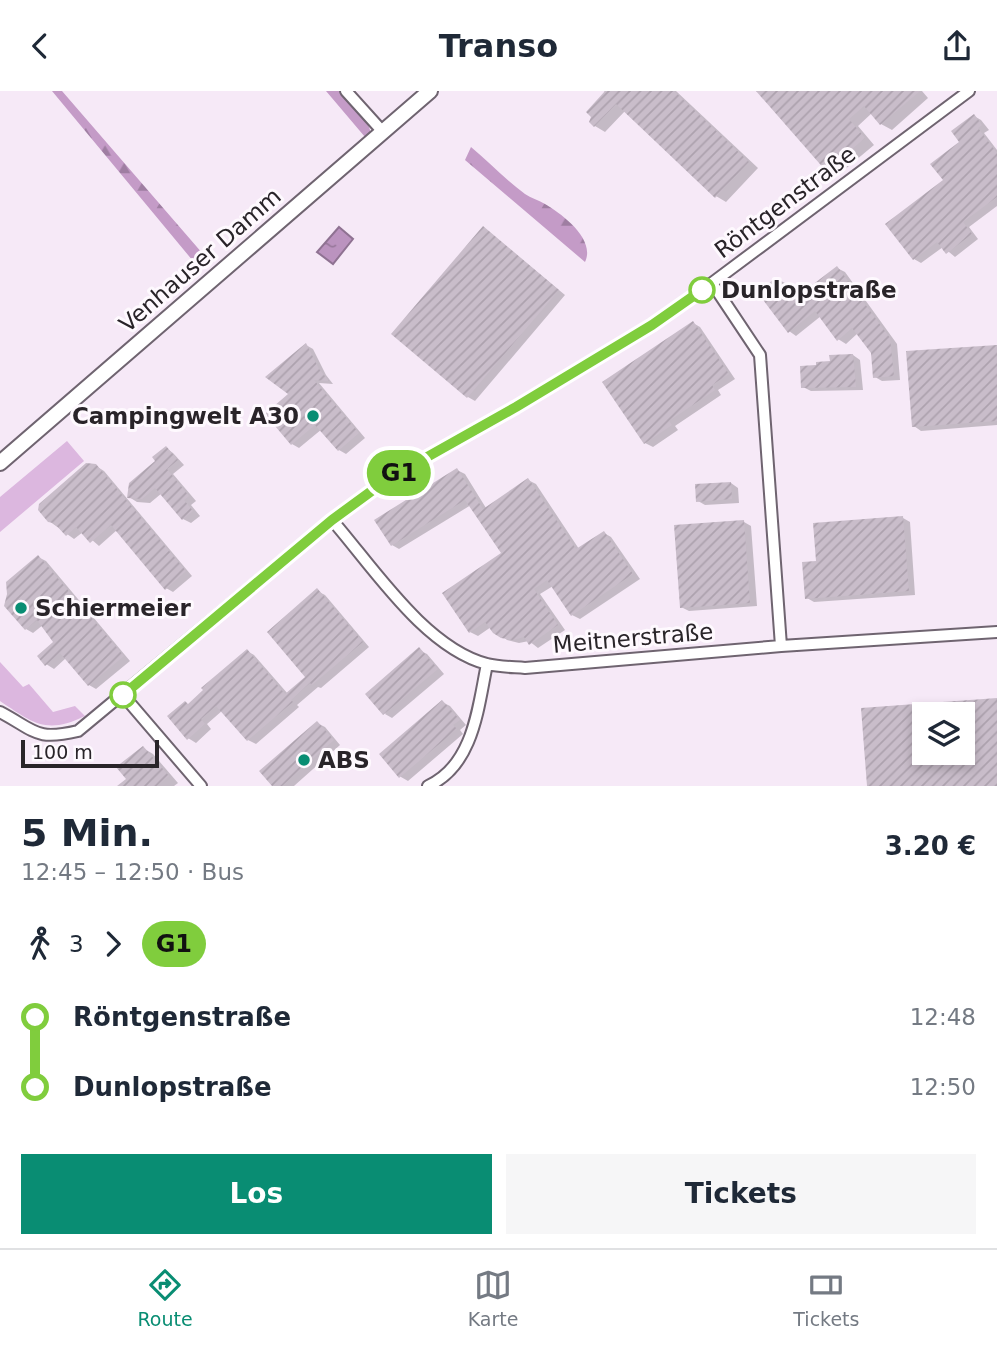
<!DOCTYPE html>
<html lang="de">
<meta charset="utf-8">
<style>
body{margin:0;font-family:"DejaVu Sans",sans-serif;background:#f6f6f7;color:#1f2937;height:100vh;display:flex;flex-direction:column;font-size:26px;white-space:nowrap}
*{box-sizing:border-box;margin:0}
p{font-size:23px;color:#747a83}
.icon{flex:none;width:38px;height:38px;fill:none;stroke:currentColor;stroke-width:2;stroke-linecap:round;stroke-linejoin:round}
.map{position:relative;height:695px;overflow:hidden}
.details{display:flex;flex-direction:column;background:#fff;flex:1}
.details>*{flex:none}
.badge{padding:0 14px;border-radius:23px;font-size:24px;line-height:46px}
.fabs{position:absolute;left:912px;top:611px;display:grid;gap:14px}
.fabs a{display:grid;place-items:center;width:63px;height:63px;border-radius:0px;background:#fff;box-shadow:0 4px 10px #0003;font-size:35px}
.scale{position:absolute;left:21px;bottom:18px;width:138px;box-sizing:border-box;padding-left:7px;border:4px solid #292429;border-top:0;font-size:19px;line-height:24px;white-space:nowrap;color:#292429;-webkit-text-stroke:5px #fef9fe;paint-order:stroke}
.map>.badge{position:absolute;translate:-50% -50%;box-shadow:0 0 0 4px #fff}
.legs{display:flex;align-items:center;gap:10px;height:77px;padding:0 21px;font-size:23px}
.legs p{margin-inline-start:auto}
.head{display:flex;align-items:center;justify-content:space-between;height:119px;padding:0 21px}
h1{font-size:38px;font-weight:600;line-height:52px}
.action{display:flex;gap:14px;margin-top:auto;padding:14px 21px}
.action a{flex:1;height:80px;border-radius:0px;background:#098d73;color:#fff;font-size:28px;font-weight:600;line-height:80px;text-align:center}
.action a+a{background:#f6f6f7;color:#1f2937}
ul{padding:0 21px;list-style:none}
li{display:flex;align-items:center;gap:24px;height:70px;font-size:26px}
li i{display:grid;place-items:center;width:10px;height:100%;margin:0 9px;background:currentColor}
li i::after{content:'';width:18px;height:18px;margin:-9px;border:5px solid;border-radius:50%;background:#fff}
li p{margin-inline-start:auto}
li:first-child i{background:linear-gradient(#0000 50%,currentColor 0)}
li:last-child i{background:linear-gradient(currentColor 50%,#0000 0)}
header{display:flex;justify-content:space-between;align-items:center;height:91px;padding:0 21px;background:#fff;font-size:32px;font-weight:600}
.tabs{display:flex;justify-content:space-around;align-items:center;height:98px;border-top:2px solid #e0e1e3;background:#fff;font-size:19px;color:#747a83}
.tabs a{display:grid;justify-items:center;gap:4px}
.tabs .on{color:#098d73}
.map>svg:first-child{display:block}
.green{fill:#dcb7df}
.forest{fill:url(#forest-firs)}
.water{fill:url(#water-ripples);stroke:#8f7292;stroke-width:2}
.shadow{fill:#0003}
.building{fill:url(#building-hatch);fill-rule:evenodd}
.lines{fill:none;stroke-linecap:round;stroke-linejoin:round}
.minor-casing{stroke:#6f6470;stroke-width:14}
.secondary-casing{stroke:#6f6470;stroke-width:18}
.minor{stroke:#fff;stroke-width:10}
.secondary{stroke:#fff;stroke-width:14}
.line-1-casing{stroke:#fff;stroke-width:16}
.line-1{stroke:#80cd3d;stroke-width:10}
.stop-1-dot{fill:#fff;stroke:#80cd3d;stroke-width:3.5}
.poi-dot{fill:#098d73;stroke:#fef9fe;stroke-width:2.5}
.labels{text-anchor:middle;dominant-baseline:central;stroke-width:6;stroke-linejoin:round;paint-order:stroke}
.street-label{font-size:23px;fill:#292429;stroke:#fef9fe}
.stop-label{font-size:23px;font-weight:bold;fill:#292429;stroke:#fef9fe;text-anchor:start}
.poi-label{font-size:23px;font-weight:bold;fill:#292429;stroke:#fef9fe;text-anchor:start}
</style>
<header><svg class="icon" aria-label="back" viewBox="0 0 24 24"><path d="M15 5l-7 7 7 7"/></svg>Transo<svg class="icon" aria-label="share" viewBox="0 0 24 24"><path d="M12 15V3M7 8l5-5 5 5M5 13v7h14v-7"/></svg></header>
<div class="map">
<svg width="997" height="695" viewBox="0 0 997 695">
<defs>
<pattern id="forest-firs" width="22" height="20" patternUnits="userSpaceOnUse" patternTransform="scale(1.75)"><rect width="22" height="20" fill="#c49bc7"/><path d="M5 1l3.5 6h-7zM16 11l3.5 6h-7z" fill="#9f7ea2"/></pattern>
<pattern id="water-ripples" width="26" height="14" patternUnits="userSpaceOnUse" patternTransform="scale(1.75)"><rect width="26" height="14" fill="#bb93bf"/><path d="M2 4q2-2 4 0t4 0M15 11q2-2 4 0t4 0" fill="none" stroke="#98789b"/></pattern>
<pattern id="building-hatch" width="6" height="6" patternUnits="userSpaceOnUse" patternTransform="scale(1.75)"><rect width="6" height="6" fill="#c9bdca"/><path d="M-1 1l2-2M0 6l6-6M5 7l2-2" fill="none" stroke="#ada2ae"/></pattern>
</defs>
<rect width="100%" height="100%" fill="#f6e9f7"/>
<path class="green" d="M67 350 84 370 0 441V406Z
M0 571 23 596 29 593 53 621 75 615 85 625C46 644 33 632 0 610Z"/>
<path class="forest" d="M52 0H62L203 163 198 176Z
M326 0H343L367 30 371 42 365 46Z
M471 56C489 71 506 89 525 103 531 107 538 109 545 113 562 123 596 148 585 171L465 69Z"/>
<path class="water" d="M339 136 353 148 333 173 317 161Z"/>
<path class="shadow" d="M604 0H676L758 77 726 111 716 105 625 20 605 41 595 35 591 31 606 2Z
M759 0H922L928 7 892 39 881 33 872 22 858 35 874 54 837 85 827 79Z
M974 25 981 29 989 39 984 42 997 59V115L969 136 978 148 955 166 943 156 921 172 914 168Z
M484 137 565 204 475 310 468 306Z
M837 177 845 181 897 253 900 289 882 290 875 286 873 261 858 242 846 253 838 248 821 225 796 245 789 240 777 188 785 192 797 208Z
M693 232 700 236 735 288 718 299 721 304 675 335 678 339 653 356 645 352Z
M306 254 313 258 326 284 333 293 319 292 365 347 346 363 339 359 322 338 299 357 292 353Z
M997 256V334L921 340 914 335Z
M853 264 860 269 863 299 811 300 803 296 831 271Z
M166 357 173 362 184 374 173 383 196 410 191 414 200 425 191 432 183 428 162 402 150 412 137 411 129 406Z
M96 375 104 380 192 485 173 501 166 497 117 439 99 455 83 441 74 448 49 430Z
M457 379 465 383 486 417 528 389 536 393 579 458 604 442 611 446 640 488 580 528 572 524 553 495 540 503 565 539 538 557 529 550 519 552 507 549 491 536 478 545 470 541 503 462 471 414 399 458 392 454Z
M731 392 738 397 739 412 705 414 698 410Z
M903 427 910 431 915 504 814 511 807 507 818 471Z
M744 431 751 435 757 515 689 520 681 516Z
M38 466 46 470 130 570 96 598 89 594 66 567 54 578 46 573 56 551 43 534 33 542 26 538 9 503Z
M317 500 325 504 369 556 321 597 318 596 297 614 299 616 256 653 248 649 223 619 207 633 211 638 196 652 188 647 189 614 247 560 254 564 288 603 307 586Z
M419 559 427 563 444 583 392 627 385 623Z
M442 611 450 615 466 634 460 639 463 643 408 690 401 686 381 663Z
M317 632 325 636 340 654 294 695H275Z
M143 657 153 663 178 692 174 695H120L128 689Z"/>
<path class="building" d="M605 0H674L749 71 715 107 616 13 594 36 589 31 591 26 586 21Z
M756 0H920L880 34 864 15 849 28 865 47 826 80Z
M974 23 982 34 978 37 997 62V106L963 131 972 143 946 163 937 151 913 169 885 133 943 89 930 73 959 51 951 40Z
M483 135 559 199 467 307 391 243Z
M837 175 890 247 894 285 873 287 871 262 852 237 837 250 815 220 788 242 757 201 777 186 794 208Z
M693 230 729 283 712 294 715 299 669 330 672 334 644 353 602 291Z
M306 252 319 278 329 290 314 289 359 342 338 360 315 334 291 354 265 323 288 303 265 286Z
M997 254V330L912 336 906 260Z
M853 263 856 296 801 297 800 275 816 274V271L830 270 829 264Z
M166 355 178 369 167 378 189 405 184 409 193 420 182 429 155 397 142 408 127 407 129 392 155 370 152 366Z
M86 372 96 373 186 480 165 499 111 434 90 452 76 436 66 445 54 432 48 431 38 419 39 413Z
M457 377 483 418 528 387 576 458 604 440 633 483 571 525 547 489 534 498 558 534 529 554 524 546 513 549 501 547 493 542 485 531 469 542 442 502 501 462 465 409 391 455 374 429Z
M731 391 732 408 696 411 695 393Z
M903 425 909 500 805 508 802 471 816 470 813 432Z
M744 429 750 512 680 517 674 434Z
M38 464 124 565 88 595 60 562 45 575 37 565 53 551 37 529 25 539 4 515 7 503 6 491Z
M317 497 363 551 312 594 310 592 291 609 293 611 247 650 216 615 201 628 205 633 187 649 167 625 185 610 188 613 203 599 201 597 247 558 285 603 305 586 267 541Z
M419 556 438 578 383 624 365 603Z
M997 607V695H867L861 617ZM924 623H962V662H924Z
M442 609 460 629 453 634 457 638 399 687 379 663Z
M317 630 334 649 282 695H272L259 680Z
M143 655 169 685 157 695H117L126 688 116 676Z"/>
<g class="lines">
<defs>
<path id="minor" d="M346 0 383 41
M712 192 760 264 781 555
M332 429C373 476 425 557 487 573 499 576 513 576 525 577L781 555 997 541
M123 604 201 695
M0 621C36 640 35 650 78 640L332 429 388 388 516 316 652 234 712 192 969 0
M428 695C474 674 478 616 487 573"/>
<path id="secondary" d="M0 372 430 0"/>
</defs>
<use href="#minor" class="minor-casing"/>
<use href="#secondary" class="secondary-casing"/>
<use href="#minor" class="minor"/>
<use href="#secondary" class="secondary"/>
</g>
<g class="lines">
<defs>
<path id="line-1" d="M123 604 332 429 388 388 516 316 652 234 702 199"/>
</defs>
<use href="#line-1" class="line-1-casing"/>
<use href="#line-1" class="line-1"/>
</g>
<g class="stop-1-dot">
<circle cx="702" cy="199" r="12"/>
<circle cx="123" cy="604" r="12"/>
</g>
<g class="poi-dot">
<circle cx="313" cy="325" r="7"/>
<circle cx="21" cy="517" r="7"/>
<circle cx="304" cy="669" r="7"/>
</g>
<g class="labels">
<g class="street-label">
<text transform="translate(785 111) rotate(-37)">Röntgenstraße</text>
<text transform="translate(200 169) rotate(-41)">Venhauser Damm</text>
<text transform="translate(633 547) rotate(-5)">Meitnerstraße</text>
</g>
<g class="stop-label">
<text x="721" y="199">Dunlopstraße</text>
</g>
<g class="poi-label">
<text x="299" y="325" text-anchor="end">Campingwelt A30</text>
<text x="35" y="517">Schiermeier</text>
<text x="318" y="669">ABS</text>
</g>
</g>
</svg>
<div class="fabs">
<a><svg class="icon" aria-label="layers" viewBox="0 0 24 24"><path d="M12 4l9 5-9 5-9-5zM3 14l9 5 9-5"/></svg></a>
</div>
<div class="scale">100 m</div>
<b class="badge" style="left:399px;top:382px;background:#80cd3d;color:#111">G1</b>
</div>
<section class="details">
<div class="head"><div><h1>5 Min.</h1><p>12:45 – 12:50 · Bus</p></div><b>3.20 €</b></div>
<div class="legs"><svg class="icon" aria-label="walk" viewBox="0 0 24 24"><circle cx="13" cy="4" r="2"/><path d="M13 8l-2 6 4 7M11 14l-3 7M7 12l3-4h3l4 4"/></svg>3<svg class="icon" aria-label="forward" viewBox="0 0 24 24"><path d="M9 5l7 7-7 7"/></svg><b class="badge" style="background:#80cd3d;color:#111">G1</b></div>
<ul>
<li><i style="color:#80cd3d"></i><b>Röntgenstraße</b><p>12:48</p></li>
<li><i style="color:#80cd3d"></i><b>Dunlopstraße</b><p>12:50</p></li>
</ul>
<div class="action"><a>Los</a><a>Tickets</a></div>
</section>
<nav class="tabs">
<a class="on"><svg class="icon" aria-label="directions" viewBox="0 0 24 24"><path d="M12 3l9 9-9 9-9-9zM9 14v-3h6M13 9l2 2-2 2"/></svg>Route</a>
<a><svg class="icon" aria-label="map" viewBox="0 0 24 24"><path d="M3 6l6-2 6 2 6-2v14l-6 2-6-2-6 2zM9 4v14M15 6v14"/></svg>Karte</a>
<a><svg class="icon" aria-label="tickets" viewBox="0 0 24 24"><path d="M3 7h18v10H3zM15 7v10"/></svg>Tickets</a>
</nav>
